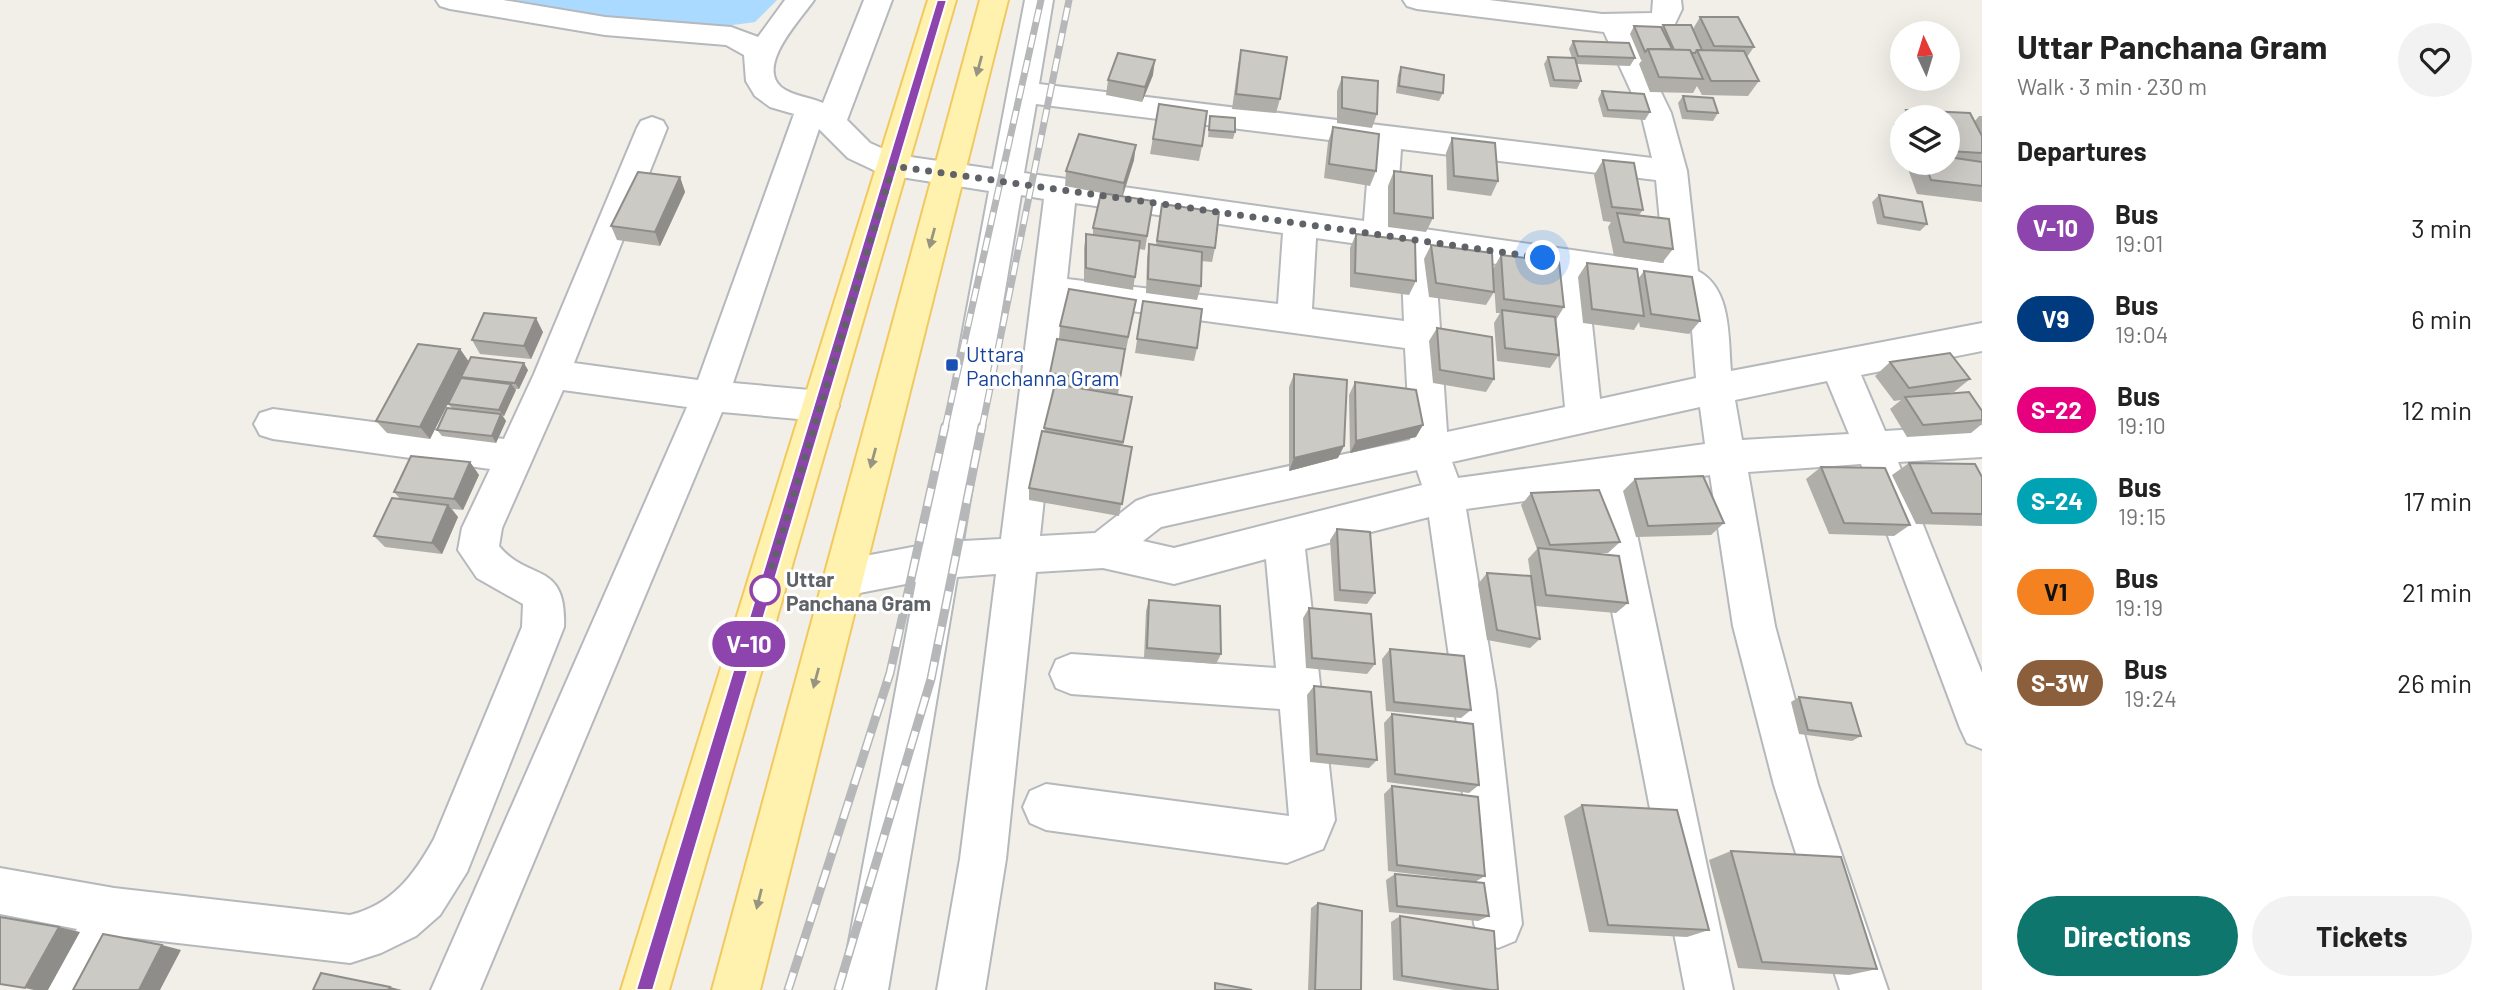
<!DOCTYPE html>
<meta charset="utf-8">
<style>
body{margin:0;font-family:Barlow,sans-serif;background:#f2f2f2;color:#222;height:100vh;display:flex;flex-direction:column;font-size:26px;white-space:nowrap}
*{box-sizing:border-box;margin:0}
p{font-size:23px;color:#767676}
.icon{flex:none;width:38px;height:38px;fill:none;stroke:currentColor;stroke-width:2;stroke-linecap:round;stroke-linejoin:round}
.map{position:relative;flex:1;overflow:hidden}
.side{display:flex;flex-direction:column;background:#fff;width:525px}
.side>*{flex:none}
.badge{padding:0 14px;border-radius:23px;font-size:24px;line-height:46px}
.needle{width:46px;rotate:356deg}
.controls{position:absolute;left:1890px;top:21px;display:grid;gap:14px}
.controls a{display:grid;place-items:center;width:70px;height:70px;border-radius:50%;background:#fff;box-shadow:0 7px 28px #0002;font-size:35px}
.you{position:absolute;width:35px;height:35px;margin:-18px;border:5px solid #fff;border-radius:50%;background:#1a73e8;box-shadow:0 0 0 10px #1a73e833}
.map>.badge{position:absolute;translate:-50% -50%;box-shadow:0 0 0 4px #fff}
h2{padding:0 35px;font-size:26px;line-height:63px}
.round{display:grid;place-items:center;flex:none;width:74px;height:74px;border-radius:37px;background:#f2f2f2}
.headline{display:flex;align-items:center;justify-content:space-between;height:119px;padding:0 35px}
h1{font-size:33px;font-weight:700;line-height:52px}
.cta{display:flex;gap:14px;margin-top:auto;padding:14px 35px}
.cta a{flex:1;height:80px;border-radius:42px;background:#0f766e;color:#fff;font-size:28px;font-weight:700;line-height:80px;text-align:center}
.cta a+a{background:#f2f2f2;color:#222}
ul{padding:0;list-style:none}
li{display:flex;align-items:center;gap:21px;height:91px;padding:0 35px}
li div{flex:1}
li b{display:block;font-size:26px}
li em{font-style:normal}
li .badge{min-width:77px;font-weight:700;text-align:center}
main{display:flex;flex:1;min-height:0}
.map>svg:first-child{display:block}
.water{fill:#aadaff}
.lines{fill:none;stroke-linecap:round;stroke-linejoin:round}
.minor-casing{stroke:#b5b8bc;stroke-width:4}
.major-casing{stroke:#f2c960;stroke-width:4}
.minor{fill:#fff;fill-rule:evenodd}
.major{fill:#fff2af;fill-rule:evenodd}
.rail-far1-casing{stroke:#b6b7b8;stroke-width:7}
.rail-casing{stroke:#b6b7b8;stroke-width:9}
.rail-far1{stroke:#fff;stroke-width:4.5;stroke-dasharray:13;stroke-linecap:butt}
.rail{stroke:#fff;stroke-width:6;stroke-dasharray:18;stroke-linecap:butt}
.wall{fill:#afaea9}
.shaded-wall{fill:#8f8d8a}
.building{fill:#cccac5;stroke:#8f8d8a;stroke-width:2}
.oneway{fill:#979581}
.line{fill:#8e44ad;stroke:#fff;stroke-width:2}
.walk{stroke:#5f6368;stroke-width:7;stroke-dasharray:0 12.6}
.transit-dot{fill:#1a4fb4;stroke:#fff;stroke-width:2.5}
.stop-dot{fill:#fff;stroke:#8e44ad;stroke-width:3.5}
.labels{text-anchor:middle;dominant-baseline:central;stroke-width:6;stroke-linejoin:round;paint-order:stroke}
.transit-label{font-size:21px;fill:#164399;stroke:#fff;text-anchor:start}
.stop-label{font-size:21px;font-weight:bold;fill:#5f6368;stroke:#fff;text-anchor:start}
</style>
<main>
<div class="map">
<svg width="1982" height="990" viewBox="0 0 1982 990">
<rect width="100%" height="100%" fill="#f1efe8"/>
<path class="water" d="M469 0H777L755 22C671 37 555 12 469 0Z"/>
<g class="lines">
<defs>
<path id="minor" d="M436 0H503L605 17 731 27 758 37 785 0H814C801 19 756 65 781 87 792 96 810 97 823 103L864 0H892L847 120 870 143 897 155 993 169 1025 0H1053L1039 84 1652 158 1641 113 1604 32 1417 9 1407 6 1403 0H1489L1602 14 1652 13 1653 0H1681L1682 9 1673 28 1632 32 1671 113 1687 171 1698 271C1732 289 1728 338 1731 371L1982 323V351L1861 375 1885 431 1982 425V457L1898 462 1982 673V749L1967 743 1960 728 1861 464 1748 472 1775 626 1818 785 1888 990H1840L1774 785 1733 626 1710 475 1627 487 1733 990H1685L1589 492 1466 509 1496 691 1522 924 1515 941 1498 948 1481 941 1474 924 1454 691 1429 517 1305 549 1335 820 1323 849 1287 863 1046 830 1030 823 1023 807 1030 791 1046 784 1289 816 1280 709 1071 694 1056 688 1050 674 1056 660 1071 654 1276 668 1266 559 1174 584 1103 568 1036 572 1006 859 985 990H937L960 859 996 574 957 577 888 990H840L916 582 844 596 830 591 824 578 830 565 844 560 923 545 989 191 882 174 848 158 819 129 733 383 821 391 834 395 839 406 834 417 821 421 722 412 480 990H431L687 407 563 390 502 528 499 546C528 582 567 560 564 627L467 872 440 915 416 936 381 953 350 963 126 937 95 990H43L50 973 77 929 0 914V868L114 888 350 915C392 905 414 875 434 839L522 627 523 604 477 578 458 550 462 528 490 469 273 439 260 435 254 424 260 413 273 409 504 439 534 374 637 128 641 121 652 117 663 121 667 128 574 363 698 380 794 114 770 107 755 96 746 81 744 55 726 45 605 35 450 9 440 6ZM1036 104 1370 145 1364 221 1024 173ZM1401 149 1656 180 1664 263 1396 225ZM1021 195 1044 199 1001 539 963 541ZM1075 203 1283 233 1278 304 1067 279ZM1316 238 1401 250 1404 321 1312 309ZM1435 255 1552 272 1565 407 1447 432ZM1587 277 1675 290 1685 295 1690 306 1696 378 1600 399ZM1065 302 1405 348 1410 440 1150 496 1136 501 1095 533 1040 536ZM1827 381 1849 434 1742 440 1735 400ZM1700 407 1705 444 1458 478 1452 462ZM1417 470 1422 485 1174 548 1143 541 1161 527Z"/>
<path id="major" d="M928 0H956L669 990H621Z
M980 0H1008L760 990H712Z"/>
</defs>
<use href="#minor" class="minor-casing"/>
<use href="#major" class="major-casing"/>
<use href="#minor" class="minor"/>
<use href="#major" class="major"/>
<defs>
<path id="rail-far1" d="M945 428 1041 0
M982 428 1069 0"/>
<path id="rail" d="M788 990 890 673 945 426
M838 990 931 679 982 426"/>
</defs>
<use href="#rail-far1" class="rail-far1-casing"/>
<use href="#rail" class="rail-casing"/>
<use href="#rail-far1" class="rail-far1"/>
<use href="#rail" class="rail"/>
</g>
<path class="wall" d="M1700 17 1754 47 1747 57 1759 81 1748 96 1702 95 1697 86 1693 93 1650 92 1639 64 1642 60H1641L1630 34 1634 26 1662 27 1663 25 1693 29Z
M1573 41 1635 58 1630 66 1576 64 1581 81 1577 89 1550 87 1544 64 1548 57 1572 58 1569 49Z
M1241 50 1280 99 1276 113 1232 109 1238 65Z
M1401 67 1443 93 1439 101 1396 93 1398 75Z
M1153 75 1142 102 1106 95 1108 80Z
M1342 77 1377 114 1372 128 1337 123V91Z
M1602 91 1650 112 1645 120 1603 117 1598 99Z
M1683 96 1718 113 1713 121 1682 119 1678 103Z
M1159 104 1202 146 1199 161 1150 154Z
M1906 110 1974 122 1979 116H1982V202L1917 194 1908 169 1913 164 1912 163H1948V117H1902V144L1893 125Z
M1210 116 1235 132 1233 139 1208 137Z
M1333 127 1376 171 1370 186 1324 178 1328 142Z
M1452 138 1498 181 1491 196 1447 190 1446 153Z
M1134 160 1123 196 1153 201 1145 250 1139 249 1133 290 1084 282V248L1086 234 1093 235V228L1112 195 1065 186 1066 171Z
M1603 160 1643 210 1639 215 1673 249 1662 263 1614 256 1608 227 1611 222 1603 221 1594 175Z
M1394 171 1433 218 1426 232 1388 227V186Z
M680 177 685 192 660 246 617 240 611 226Z
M1879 195 1927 224 1920 231 1877 224 1872 202Z
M1162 204 1215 248 1212 262 1201 261V286L1197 300 1146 293 1147 259 1149 244 1156 245Z
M1356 234 1416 281 1409 295 1350 287V248Z
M1431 245 1494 292 1486 305 1429 297 1424 259Z
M1501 255 1564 307 1556 320 1559 355 1550 368 1497 361 1494 323 1500 313H1496L1493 269Z
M1587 263 1638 279 1644 271 1700 321 1689 334 1640 327 1639 322 1634 330 1583 323 1578 277Z
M1136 300 1126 350H1124L1118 395 1132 397 1123 445 1132 447 1119 516 1029 500V488L1044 431 1054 387 1049 386 1050 373 1059 339 1060 326Z
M1143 301 1197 348 1194 361 1135 353Z
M1437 328 1494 379 1486 392 1433 383 1429 341Z
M543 332 531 359 480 354 472 340Z
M460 349 469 362 528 370 519 389H514L516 390 504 416H503L506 421 496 443 442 436 437 430 452 408 448 404 462 378 461 377 430 439 387 433 376 421Z
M1890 362 1970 379 1954 392 1941 394 1982 411V424L1971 433 1907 437 1890 409 1901 400 1894 401 1875 376Z
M1294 374 1338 458 1289 471V387Z
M1355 382 1416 437 1350 453 1349 395Z
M470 462 479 475 463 510 452 509 458 517 442 554 385 547 374 536 401 500 394 492Z
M1909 463 1982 477V526L1916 524 1892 475Z
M1821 467 1910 525 1894 536 1829 534 1806 479Z
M1635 479 1724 523 1711 535 1636 537 1623 491Z
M1531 493 1620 542 1608 553H1595L1628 603 1616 613 1535 606 1528 559 1537 549 1521 505Z
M1337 529 1375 593 1367 604 1334 601 1330 540Z
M1487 573 1540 639 1530 648 1487 640 1478 584Z
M1149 600 1221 654 1216 664 1144 658 1146 611Z
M1309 608 1375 664 1367 674 1306 668 1303 618Z
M1390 649 1471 710 1461 718 1386 711 1382 659Z
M1314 686 1377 760 1369 768 1310 762 1307 695Z
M1799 697 1861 736 1852 741 1799 734 1791 702Z
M1392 714 1479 785 1469 793 1387 782 1384 723Z
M1392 786 1485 876 1475 882 1489 916 1478 921 1389 912 1386 880 1395 874 1472 881 1388 871 1384 794Z
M1582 805 1709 930 1687 937 1589 932 1564 816Z
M1731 851 1877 969 1849 975 1738 968 1709 860Z
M1318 903 1361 990H1308L1311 908Z
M1400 916 1498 990H1455L1393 980 1391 922Z"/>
<path class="shaded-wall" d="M1155 60 1153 75 1142 102 1145 87Z
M1136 145 1134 160 1122 197 1124 183Z
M680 177 685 192 660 246 655 232Z
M536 318 543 332 531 359 524 346Z
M460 349 469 362 430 439 420 427Z
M524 363 528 370 519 389 515 383Z
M511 384 516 390 504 416 499 410Z
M501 414 506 421 496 443 492 436Z
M1423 425 1416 437 1350 453 1356 441Z
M1344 446 1338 458 1289 471 1294 458Z
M470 462 479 475 463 510 454 499Z
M448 505 458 517 442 554 432 543Z
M59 927 80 932 48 990H34L25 988Z
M162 945 181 950 160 990H139Z
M390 987 402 990H388Z"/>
<path class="building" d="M1700 17H1738L1754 47 1714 46Z
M1663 25H1691L1702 50H1697L1695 53H1692L1690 50H1674Z
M1634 26 1661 27 1672 49H1648L1645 52Z
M1573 41 1629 43 1635 58 1578 56Z
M1648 49 1690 50 1703 79 1659 77Z
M1241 50 1287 57 1280 99 1236 94Z
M1697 50 1744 51 1759 81H1711Z
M1118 53 1155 60 1145 87 1108 80Z
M1548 57 1575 58 1581 81 1554 80Z
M1401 67 1444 75 1443 93 1399 86Z
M1342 77 1378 81 1377 114 1342 108Z
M1602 91 1644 94 1650 112 1608 110Z
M1683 96 1713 98 1718 113 1687 111Z
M1159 104 1207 111 1202 146 1153 139Z
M1906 110 1970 113 1982 136V153L1948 151V117H1909Z
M1210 116 1235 118V132L1209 130Z
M1333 127 1379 134 1376 171 1329 164Z
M1079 134 1136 145 1124 183 1066 171Z
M1452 138 1495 143 1498 181 1454 176Z
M1948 157 1982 162V186L1931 180 1925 163H1948Z
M1603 160 1634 163 1643 210 1612 207Z
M1394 171 1432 176 1433 218 1394 213Z
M638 172 680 177 655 232 611 226Z
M1101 193 1153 201 1147 236 1093 228Z
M1879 195 1922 202 1927 224 1884 217Z
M1162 204 1219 212 1215 248 1157 241Z
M1617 213 1669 219 1673 249 1624 242Z
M1086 234 1140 241 1135 277 1086 268Z
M1356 234 1415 241 1416 281 1355 273Z
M1149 244 1202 252 1201 286 1148 279Z
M1431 245 1492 253 1494 292 1436 283Z
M1501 255 1559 262 1564 307 1504 299Z
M1587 263 1637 269 1644 316 1592 309Z
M1644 271 1692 277 1700 321 1651 314Z
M1069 289 1136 300 1128 337 1060 326Z
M1143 301 1202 309 1197 348 1137 339Z
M1502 310 1555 317 1559 355 1505 348Z
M484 313 536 318 524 346 472 340Z
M1437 328 1492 337 1494 379 1440 370Z
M1057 339 1125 349 1119 384 1050 373Z
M418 344 460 349 420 427 376 421Z
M1950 353 1970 379 1909 388 1890 362Z
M471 357 524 363 515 383 461 377Z
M1294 374 1347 380 1344 446 1294 458Z
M461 378 511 384 499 410 448 404Z
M1355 382 1416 390 1423 425 1356 441Z
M1055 384 1132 397 1123 442 1044 428Z
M1969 392 1982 411V420L1923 425 1905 397Z
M447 408 501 414 492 436 437 430Z
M1042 431 1132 447 1122 504 1029 488Z
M411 456 470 462 454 499 394 492Z
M1909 463 1975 464 1982 477V514L1932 513Z
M1821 467 1885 468 1910 525 1844 523Z
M1703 476 1724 523 1648 526 1635 479Z
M1599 490 1620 542 1550 545 1531 493Z
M392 498 448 505 432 543 374 536Z
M1337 529 1370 532 1375 593 1340 590Z
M1538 548 1619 556 1628 603 1546 595Z
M1487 573 1531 576 1540 639 1497 630Z
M1149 600 1220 606 1221 654 1147 648Z
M1309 608 1371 614 1375 664 1312 658Z
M1390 649 1464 656 1471 710 1394 702Z
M1314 686 1371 692 1377 760 1317 754Z
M1799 697 1851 703 1861 736 1808 730Z
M1392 714 1473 724 1479 785 1395 774Z
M1392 786 1478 797 1485 876 1397 865Z
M1582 805 1677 810 1709 930 1608 925Z
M1731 851 1841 857 1877 969 1762 962Z
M1395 874 1484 883 1489 916 1397 906Z
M1318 903 1362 911 1361 990H1315Z
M1400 916 1494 931 1498 990H1491L1402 976Z
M0 917 59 927 25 988 0 984Z
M103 934 162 945 139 990H73Z
M321 973 390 987 388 990H313Z
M1215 983 1252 990H1215Z"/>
<defs><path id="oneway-solid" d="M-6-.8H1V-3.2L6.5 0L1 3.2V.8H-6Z" transform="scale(1.75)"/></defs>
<g class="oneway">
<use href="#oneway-solid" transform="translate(979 66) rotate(105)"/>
<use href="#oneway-solid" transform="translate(932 238) rotate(105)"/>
<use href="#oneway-solid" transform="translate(873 458) rotate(105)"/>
<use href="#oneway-solid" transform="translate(816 678) rotate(105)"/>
<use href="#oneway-solid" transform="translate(759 899) rotate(104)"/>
</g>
<path class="line" d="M937 0H947L653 990H636Z"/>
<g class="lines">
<path class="walk" d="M765 590 893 166 1543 258"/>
</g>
<rect class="transit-dot" x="945" y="358" width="14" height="14" rx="3.5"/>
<circle class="stop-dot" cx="765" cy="590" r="14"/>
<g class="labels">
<g class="transit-label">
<text x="966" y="353">Uttara<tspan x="966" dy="24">Panchanna Gram</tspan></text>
</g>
<g class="stop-label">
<text x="786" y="578">Uttar<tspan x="786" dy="24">Panchana Gram</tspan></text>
</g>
</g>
</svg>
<div class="controls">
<a><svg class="needle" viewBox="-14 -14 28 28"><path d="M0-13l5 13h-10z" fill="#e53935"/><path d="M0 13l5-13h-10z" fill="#767676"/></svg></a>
<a><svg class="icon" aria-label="layers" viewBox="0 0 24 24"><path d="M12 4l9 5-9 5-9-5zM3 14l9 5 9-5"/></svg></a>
</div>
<div class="you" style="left:1543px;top:258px"></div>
<b class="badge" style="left:749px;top:644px;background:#8e44ad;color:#fff">V-10</b>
</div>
<section class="side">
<div class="headline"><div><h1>Uttar Panchana Gram</h1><p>Walk · 3 min · 230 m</p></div><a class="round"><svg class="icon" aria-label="heart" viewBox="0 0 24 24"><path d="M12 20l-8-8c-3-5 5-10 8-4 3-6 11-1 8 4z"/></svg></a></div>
<h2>Departures</h2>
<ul>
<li><span class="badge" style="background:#8e44ad;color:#fff">V-10</span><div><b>Bus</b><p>19:01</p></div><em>3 min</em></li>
<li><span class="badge" style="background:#003b80;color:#fff">V9</span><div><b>Bus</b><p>19:04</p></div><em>6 min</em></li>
<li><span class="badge" style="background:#e6007e;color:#fff">S-22</span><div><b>Bus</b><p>19:10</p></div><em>12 min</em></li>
<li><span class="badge" style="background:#00a3b4;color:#fff">S-24</span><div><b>Bus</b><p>19:15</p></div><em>17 min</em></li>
<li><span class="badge" style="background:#f58220;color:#111">V1</span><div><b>Bus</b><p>19:19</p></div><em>21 min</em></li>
<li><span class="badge" style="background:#8b5e3c;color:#fff">S-3W</span><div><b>Bus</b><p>19:24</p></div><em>26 min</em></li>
</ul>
<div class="cta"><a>Directions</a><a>Tickets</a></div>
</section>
</main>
